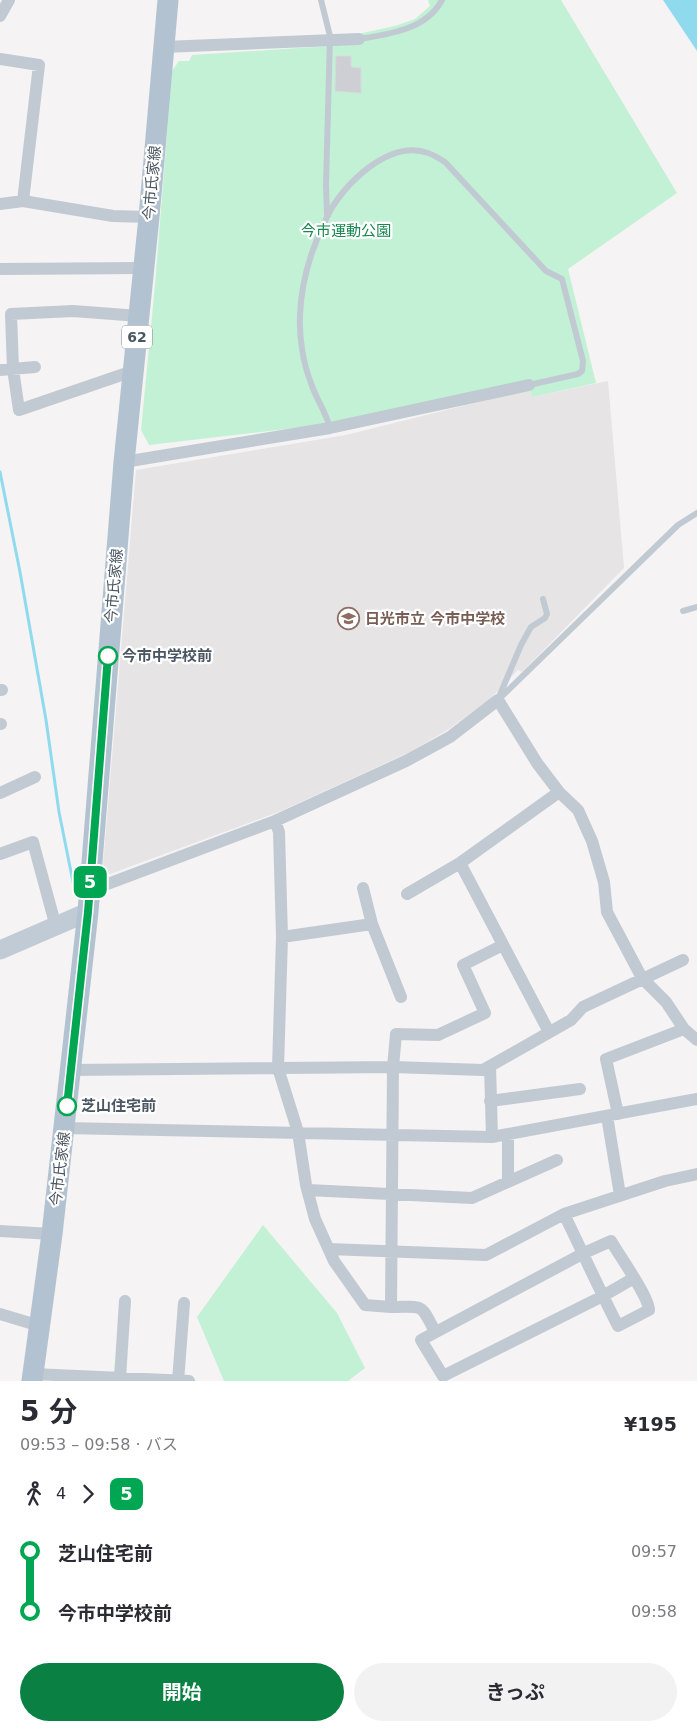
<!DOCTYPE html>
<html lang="ja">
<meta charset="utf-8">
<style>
body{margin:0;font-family:"DejaVu Sans","Noto Sans JP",sans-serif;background:#f2f2f3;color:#2b2b33;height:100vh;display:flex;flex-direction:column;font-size:19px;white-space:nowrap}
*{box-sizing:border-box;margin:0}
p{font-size:16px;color:#7c7c81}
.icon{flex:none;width:28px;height:28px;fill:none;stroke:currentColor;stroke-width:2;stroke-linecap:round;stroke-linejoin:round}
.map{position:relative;height:1381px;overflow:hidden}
.sheet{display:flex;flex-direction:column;background:#fff;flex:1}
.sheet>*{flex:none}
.badge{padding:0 10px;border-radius:8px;font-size:18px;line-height:32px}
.map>.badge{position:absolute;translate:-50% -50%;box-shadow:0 0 0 2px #fff}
.legs{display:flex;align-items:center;gap:8px;height:55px;padding:0 20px;font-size:16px}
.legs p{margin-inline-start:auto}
.headline{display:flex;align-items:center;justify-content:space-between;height:85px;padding:0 20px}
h1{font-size:28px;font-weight:700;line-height:38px}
.primary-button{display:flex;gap:10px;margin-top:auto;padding:10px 20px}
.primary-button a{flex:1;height:58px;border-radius:30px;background:#0b8043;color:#fff;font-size:20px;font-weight:700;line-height:58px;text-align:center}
.primary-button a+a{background:#f2f2f3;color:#2b2b33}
ul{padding:0 20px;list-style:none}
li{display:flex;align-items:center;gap:18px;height:60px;font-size:19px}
li i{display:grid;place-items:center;width:8px;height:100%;margin:0 6px;background:currentColor}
li i::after{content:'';width:12px;height:12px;margin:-6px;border:4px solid;border-radius:50%;background:#fff}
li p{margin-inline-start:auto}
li:first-child i{background:linear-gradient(#0000 50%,currentColor 0)}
li:last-child i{background:linear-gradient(currentColor 50%,#0000 0)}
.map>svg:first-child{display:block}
.education{fill:#e6e4e5}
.green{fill:#c3f1d5}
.water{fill:#90daee}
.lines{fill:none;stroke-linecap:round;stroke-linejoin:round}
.stream{stroke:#90daee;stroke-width:3}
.building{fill:#cdcfd5;stroke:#d7d9de}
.lane{stroke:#c1cad2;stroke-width:6}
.street{stroke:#c1cad2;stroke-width:12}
.secondary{stroke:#c1cbd6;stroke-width:19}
.primary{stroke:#b3c2d1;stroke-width:21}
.line-1-casing{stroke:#fff;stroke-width:11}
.line-1{stroke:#00a651;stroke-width:8}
.stop-1-dot{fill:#fff;stroke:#00a651;stroke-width:2.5}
.labels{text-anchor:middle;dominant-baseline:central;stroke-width:4.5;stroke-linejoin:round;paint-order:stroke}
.shield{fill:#fff;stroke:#808990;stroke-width:1}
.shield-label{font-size:14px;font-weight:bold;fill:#4a5661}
.street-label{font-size:15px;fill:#4a5661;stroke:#fff}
.park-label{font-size:15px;fill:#17864f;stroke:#fff}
.education-label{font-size:15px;font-weight:bold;fill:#785e54;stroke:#fff;text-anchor:start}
.stop-label{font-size:15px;font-weight:bold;fill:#4a5661;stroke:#fff;text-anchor:start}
</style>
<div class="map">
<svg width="697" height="1381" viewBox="0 0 697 1381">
<rect width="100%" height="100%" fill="#f5f3f3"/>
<path class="education" d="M608 381 624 568 522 672 518 670 489 700 449 729 410 752 281 811 102 877 136 470 346 435 530 389 532 397Z"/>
<path class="green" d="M428 0H561L677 193 568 269 596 383 532 397 530 389 312 426 149 445 141 430 155 285 172 71 179 61H189L192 55 330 46 358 34 395 26 415 19 430 6Z
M263 1225 337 1313 365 1368 348 1381H224L197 1317Z"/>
<path class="water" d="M663 0H697V51Z"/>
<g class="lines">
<path class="stream" d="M0 472 20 572 46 720 59 812 75 892"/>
</g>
<path class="building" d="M336 56H351V67L361 68V93L335 91Z"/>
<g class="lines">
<path class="lane" d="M321 0 330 36 326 185 327 215
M359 39C389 34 426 30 442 0
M330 428C326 412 316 399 311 383 303 363 299 337 300 316 301 282 312 247 327 217 342 185 389 139 428 153 434 155 440 159 445 162L546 271 562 279 583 361 582 371 578 374 529 385
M683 611 697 607
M499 697 521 645 531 627 545 618 547 614 543 599
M498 700 678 525 697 513"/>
<path class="street" d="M0 16 9 0
M164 47 359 39
M0 59 39 65 23 201
M0 204 23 201 113 216 149 217
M0 269 143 268
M0 370 35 367
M133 371 19 410 13 369 11 314 73 311 139 316
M124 462 330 428 529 385
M0 690H2
M0 724H1
M0 793 35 777
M275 821 279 832 282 937 278 1068 298 1132 306 1185 315 1219 334 1261 365 1305 391 1307
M0 854 33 842 56 927
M460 863 549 1032
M363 888 372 924 401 997
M89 891 275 821 406 761 450 737 498 700 537 763 559 792 578 810 592 841 604 882 607 912 642 978 666 1002 684 1029 697 1040
M407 894 460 863 559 792
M282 937 372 924
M490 1066 492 1137
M71 1070 393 1067 483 1070 571 1020 583 1007 683 960
M490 1101 580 1089
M618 1114 606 1059 684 1029
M607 1116 620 1195
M64 1128 492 1137 697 1099
M508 1134V1181
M308 1190 472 1198 557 1160
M564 1214C582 1251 599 1289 618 1326L649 1310C649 1297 619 1255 611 1241L584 1253 421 1340 443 1376 603 1296 634 1278
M0 1231 52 1234
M329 1249 486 1255 564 1214 665 1181 697 1174
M0 1314 40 1326
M435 1332C420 1302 424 1307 391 1307L393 1067 396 1034 438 1035 485 1013 463 965 503 945
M33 1374 189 1381
M120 1378 125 1301
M178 1381 184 1303"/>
<path class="secondary" d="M0 950 88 912"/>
<path class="primary" d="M32 1381 52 1234 88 912 124 462 149 217 168 0"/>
</g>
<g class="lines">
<defs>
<path id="line-1" d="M67 1106 88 912 108 656"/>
</defs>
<use href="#line-1" class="line-1-casing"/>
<use href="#line-1" class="line-1"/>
</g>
<defs>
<symbol id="school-ring" viewBox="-11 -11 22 22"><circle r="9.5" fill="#fff" stroke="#8d6e63" stroke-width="1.5"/><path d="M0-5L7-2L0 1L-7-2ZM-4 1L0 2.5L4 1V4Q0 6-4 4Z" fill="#8d6e63"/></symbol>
</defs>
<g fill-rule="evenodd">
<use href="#school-ring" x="336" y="606" width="25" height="25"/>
</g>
<g class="stop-1-dot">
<circle cx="108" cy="656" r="9"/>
<circle cx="67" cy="1106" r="9"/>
</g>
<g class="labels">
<rect class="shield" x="122" y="325.5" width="30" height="23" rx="4"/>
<g class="shield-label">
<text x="137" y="337">62</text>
</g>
<g class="street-label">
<text transform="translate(152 183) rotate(-85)">今市氏家線</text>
<text transform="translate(114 586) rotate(-85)">今市氏家線</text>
<text transform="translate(60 1169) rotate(-83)">今市氏家線</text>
</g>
<g class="park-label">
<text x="346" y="231">今市運動公園</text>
</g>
<g class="education-label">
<text x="365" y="619">日光市立 今市中学校</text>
</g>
<g class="stop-label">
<text x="122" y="656">今市中学校前</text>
<text x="81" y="1106">芝山住宅前</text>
</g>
</g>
</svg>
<b class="badge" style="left:90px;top:882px;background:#00a651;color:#fff">5</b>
</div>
<section class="sheet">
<div class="headline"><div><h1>5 分</h1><p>09:53 – 09:58 · バス</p></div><b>¥195</b></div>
<div class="legs"><svg class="icon" aria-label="walk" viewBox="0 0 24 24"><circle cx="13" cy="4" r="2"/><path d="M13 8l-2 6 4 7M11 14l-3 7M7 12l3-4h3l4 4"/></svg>4<svg class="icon" aria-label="forward" viewBox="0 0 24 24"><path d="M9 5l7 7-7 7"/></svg><b class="badge" style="background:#00a651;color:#fff">5</b></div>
<ul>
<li><i style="color:#00a651"></i><b>芝山住宅前</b><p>09:57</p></li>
<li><i style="color:#00a651"></i><b>今市中学校前</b><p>09:58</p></li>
</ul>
<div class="primary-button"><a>開始</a><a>きっぷ</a></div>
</section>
